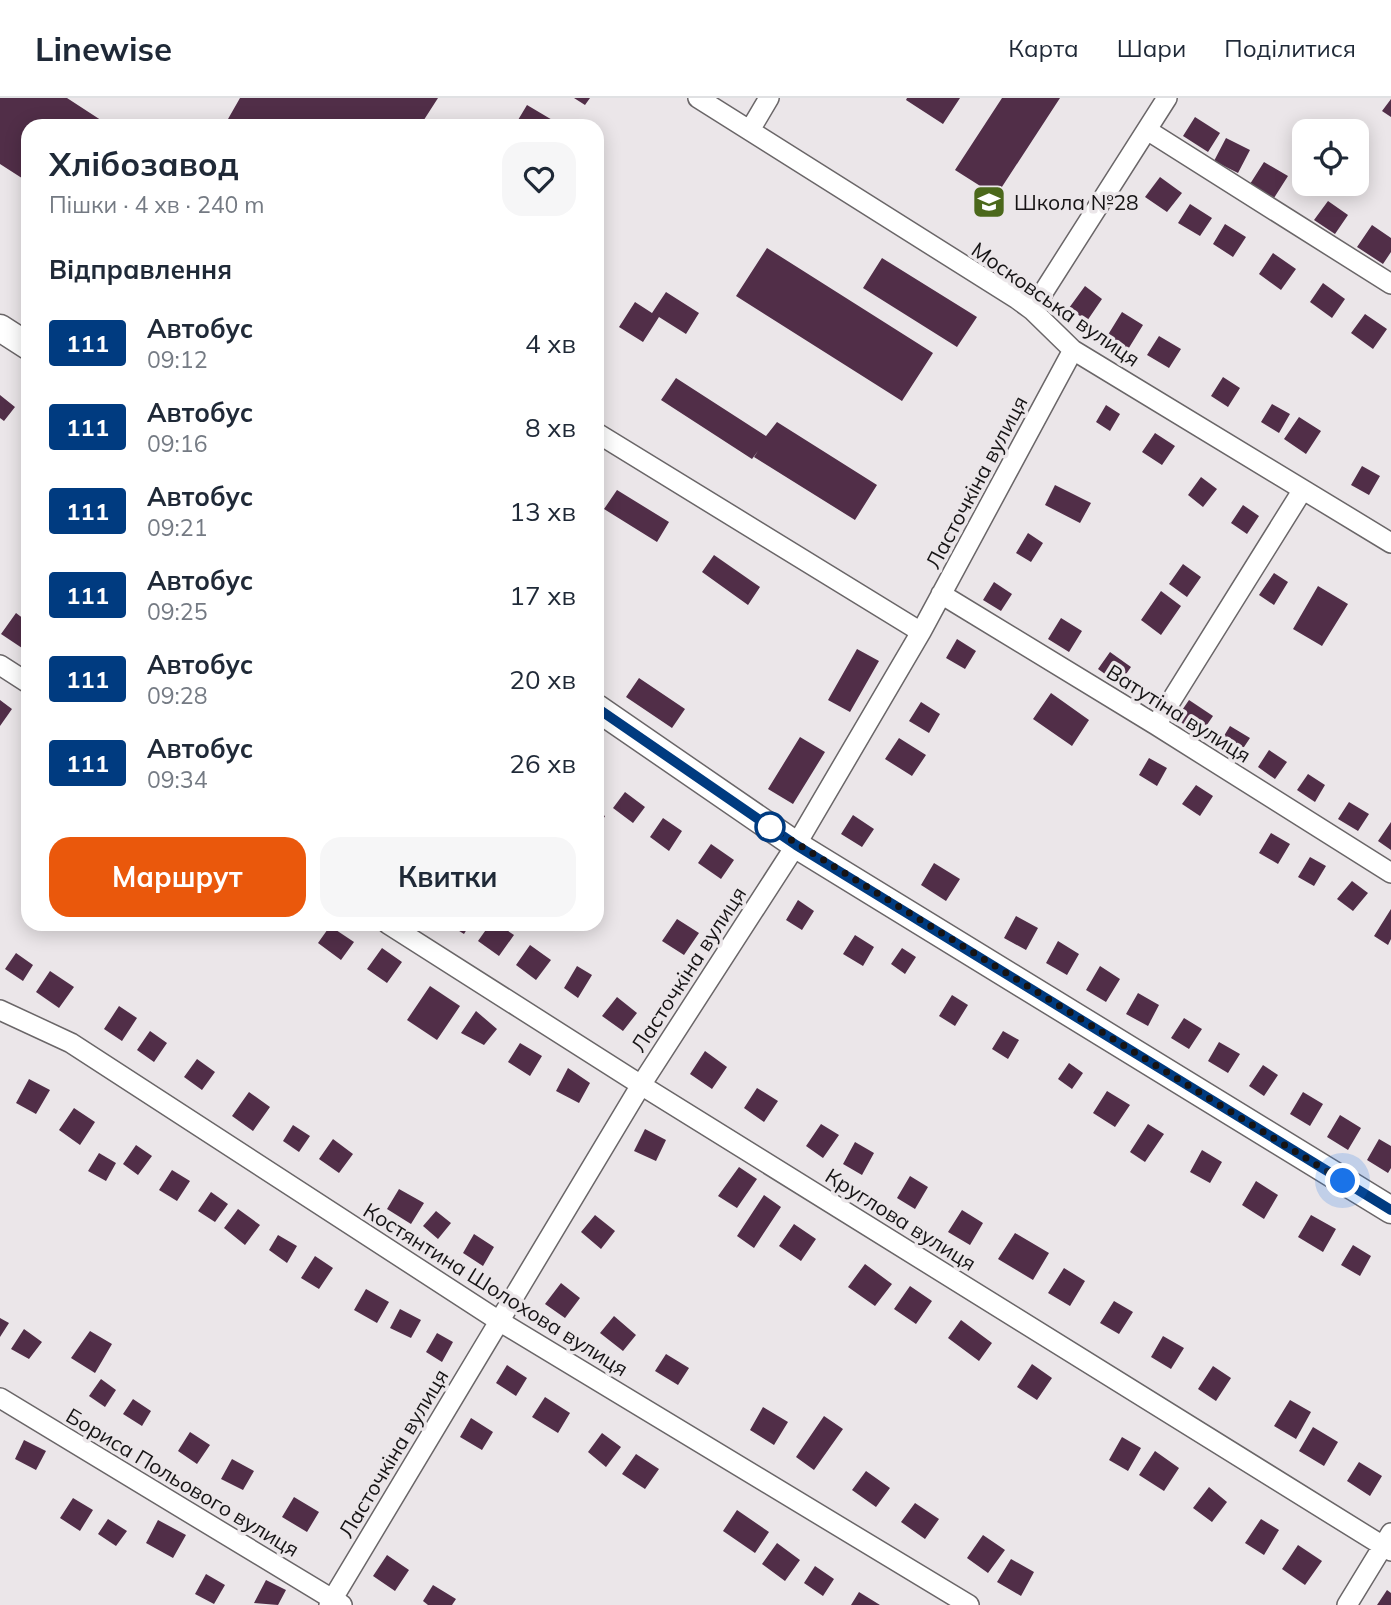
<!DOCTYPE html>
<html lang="uk">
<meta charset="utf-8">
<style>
body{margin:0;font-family:Mulish,sans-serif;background:#f6f6f7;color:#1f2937;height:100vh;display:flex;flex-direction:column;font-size:26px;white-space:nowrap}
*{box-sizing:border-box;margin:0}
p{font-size:23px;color:#747a83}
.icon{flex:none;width:38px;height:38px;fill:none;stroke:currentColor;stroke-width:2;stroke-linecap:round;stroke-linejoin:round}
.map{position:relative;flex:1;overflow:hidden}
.sheet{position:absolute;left:21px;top:21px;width:583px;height:812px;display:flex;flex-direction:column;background:#fff;border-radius:21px;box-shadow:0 4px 18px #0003}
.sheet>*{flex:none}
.badge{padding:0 14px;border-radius:5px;font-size:24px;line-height:46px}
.buttons{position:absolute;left:1292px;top:21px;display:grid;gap:14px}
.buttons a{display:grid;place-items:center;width:77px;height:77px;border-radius:14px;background:#fff;box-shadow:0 4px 18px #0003;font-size:35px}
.you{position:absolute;width:35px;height:35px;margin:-18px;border:5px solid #fff;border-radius:50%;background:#1a73e8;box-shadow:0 0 0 10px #1a73e833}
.map>.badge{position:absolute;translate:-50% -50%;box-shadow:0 0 0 4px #fff}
h2{padding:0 28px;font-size:26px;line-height:63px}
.round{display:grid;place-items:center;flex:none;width:74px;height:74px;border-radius:21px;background:#f6f6f7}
.head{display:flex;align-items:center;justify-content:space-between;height:119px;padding:0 28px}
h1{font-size:33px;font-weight:700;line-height:52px}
.action{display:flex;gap:14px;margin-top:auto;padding:14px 28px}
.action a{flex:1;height:80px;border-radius:21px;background:#ea580c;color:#fff;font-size:28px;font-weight:700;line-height:80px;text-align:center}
.action a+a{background:#f6f6f7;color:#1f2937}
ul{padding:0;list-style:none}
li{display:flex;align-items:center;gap:21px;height:84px;padding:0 28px}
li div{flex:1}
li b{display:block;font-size:26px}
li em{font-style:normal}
li .badge{min-width:77px;font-weight:700;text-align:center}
header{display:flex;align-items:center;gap:42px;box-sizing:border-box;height:98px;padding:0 35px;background:#fff;border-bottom:2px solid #e0e1e3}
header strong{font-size:33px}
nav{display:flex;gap:38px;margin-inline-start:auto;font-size:24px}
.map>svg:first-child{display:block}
.building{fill:#512e48}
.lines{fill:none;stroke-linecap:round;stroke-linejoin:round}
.street-casing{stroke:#6a6668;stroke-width:22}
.secondary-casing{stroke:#6a6668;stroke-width:29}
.street{stroke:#fff;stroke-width:19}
.secondary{stroke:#fff;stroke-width:26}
.line-casing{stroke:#fff;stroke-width:16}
.line{stroke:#003b80;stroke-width:10}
.walk{stroke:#161415;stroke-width:7;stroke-dasharray:0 12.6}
.stop-dot{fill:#fff;stroke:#003b80;stroke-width:3.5}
.labels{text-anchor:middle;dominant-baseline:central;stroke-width:7;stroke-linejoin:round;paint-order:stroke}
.poi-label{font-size:21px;fill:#161415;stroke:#ebe6e9;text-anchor:start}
.street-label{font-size:21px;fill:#161415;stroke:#ebe6e9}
</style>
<header>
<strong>Linewise</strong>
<nav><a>Карта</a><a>Шари</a><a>Поділитися</a></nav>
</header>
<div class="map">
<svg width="1391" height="1507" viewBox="0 0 1391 1507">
<rect width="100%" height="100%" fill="#ebe6e9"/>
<path class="building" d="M0 0H67L110 28H28V84L0 66Z
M240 0H438L420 28H224Z
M574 0H590L585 7Z
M907 0H960L943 26 906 2Z
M1002 0H1060L996 98 955 72Z
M1391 1V19L1382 13Z
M527 7 554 23 551 28H527L518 22Z
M1195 19 1220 35 1208 54 1183 38Z
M1226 40 1250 52 1238 75 1214 63Z
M1264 64 1288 78 1274 100 1250 86Z
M1160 79 1182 95 1167 114 1145 99Z
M1328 103 1348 117 1335 136 1314 122Z
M1190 106 1212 120 1200 138 1178 125Z
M1225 126 1246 139 1233 159 1213 146Z
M1372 127 1391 140V154L1383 166 1357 149Z
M767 150 933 255 902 303 736 198Z
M1273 155 1296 171 1281 192 1259 176Z
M882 160 977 219 957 249 863 190Z
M1323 185 1345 201 1332 220 1310 204Z
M1085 188 1102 201 1087 223 1069 210Z
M666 194 699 215 686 236 659 219 643 244 619 229 635 204 652 215Z
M1122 214 1143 227 1127 253 1106 240Z
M1365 216 1387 231 1373 251 1351 235Z
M1159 238 1181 251 1169 270 1147 257Z
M1223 279 1240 290 1228 309 1211 298Z
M676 280 766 338 777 324 877 387 855 422 754 359 758 353 752 361 661 302Z
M0 297 15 309 4 323 0 320Z
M1272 306 1290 316 1279 335 1261 324Z
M1106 307 1120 316 1110 333 1096 324Z
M1299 319 1321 333 1306 356 1284 341Z
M1155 335 1175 348 1162 367 1142 354Z
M1362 368 1380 378 1369 397 1351 387Z
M1201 379 1217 391 1203 409 1188 397Z
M1055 387 1091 405 1080 425 1045 407Z
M617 392 669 424 657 444 604 411Z
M1243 407 1259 418 1247 436 1231 425Z
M1028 435 1043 445 1031 464 1016 455Z
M714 457 760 489 748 507 702 474Z
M1183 466 1201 479 1187 499 1169 486Z
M1274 475 1288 484 1274 507 1259 497Z
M994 484 1012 496 1001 513 983 502Z
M1318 488 1348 506 1322 548 1293 531Z
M1161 493 1181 508 1161 537 1141 522Z
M16 515 28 524V547L25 552 1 536Z
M1061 520 1082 533 1069 554 1048 541Z
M957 541 976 553 965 571 946 560Z
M857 551 879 563 850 614 828 602Z
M1110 554 1131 569 1119 586 1098 571Z
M639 580 685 611 672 630 626 599Z
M1051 595 1089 622 1072 648 1033 621Z
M0 602 12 611 0 628Z
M1189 602 1213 618 1200 637 1176 621Z
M921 604 940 616 929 635 909 623Z
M1230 628 1250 640 1238 658 1219 646Z
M800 639 825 654 793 706 768 691Z
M899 640 926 657 912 678 885 661Z
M1269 652 1287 664 1275 681 1258 669Z
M1149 660 1167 670 1157 688 1139 677Z
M1308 676 1325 687 1315 704 1297 692Z
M1196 687 1213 698 1200 718 1182 706Z
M625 694 645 709 633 725 613 710Z
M1349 704 1369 716 1358 733 1338 721Z
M597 714 605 718 597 732Z
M853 717 874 731 862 749 841 736Z
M663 720 682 733 669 753 650 739Z
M1391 724V752L1378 743Z
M1271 735 1290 746 1278 766 1259 755Z
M711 746 734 762 721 781 698 765Z
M1310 759 1326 768 1314 788 1298 779Z
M934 765 960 781 946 803 921 787Z
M1352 783 1368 795 1353 813 1337 801Z
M798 802 814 813 802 832 786 822Z
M1391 811V841L1388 847 1374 838Z
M1016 818 1038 830 1026 852 1004 840Z
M677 821 699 835 684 857 662 843Z
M448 826H470L464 836Z
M490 826H498L514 837 499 858 478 843Z
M330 828 354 844 341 862 318 845Z
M855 837 874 849 863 868 843 856Z
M1058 843 1079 856 1067 877 1046 865Z
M530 847 551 862 536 882 516 867Z
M382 850 402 864 387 885 367 871Z
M902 850 916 859 905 876 891 866Z
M16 855 33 867 23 883 5 871Z
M577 868 592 877 578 900 564 890Z
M1100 868 1120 881 1106 904 1086 892Z
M50 873 74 889 59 910 36 894Z
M430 888 460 908 437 942 407 922Z
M1138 895 1159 907 1148 928 1126 916Z
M952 897 968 907 955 928 939 918Z
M617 899 637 915 623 933 602 918Z
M119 908 137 920 122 943 104 931Z
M476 913 497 931 484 947 461 935Z
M1184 920 1202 931 1189 951 1171 940Z
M150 933 167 945 154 964 137 952Z
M1003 933 1019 942 1008 961 992 951Z
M1219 944 1240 956 1228 975 1208 963Z
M520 945 542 958 530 978 508 964Z
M705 953 727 969 712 991 690 976Z
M197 961 215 974 202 992 184 979Z
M1069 965 1083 975 1072 991 1058 981Z
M1263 967 1278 977 1264 998 1249 988Z
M568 970 590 985 579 1005 556 993Z
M29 981 50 992 36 1016 16 1005Z
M757 990 778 1003 764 1024 744 1010Z
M1107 993 1130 1007 1115 1029 1093 1015Z
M249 994 270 1009 253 1033 232 1018Z
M1303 994 1323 1006 1310 1028 1290 1016Z
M74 1010 95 1024 80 1047 59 1032Z
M1340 1017 1361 1030 1348 1052 1327 1039Z
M821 1026 839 1037 823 1060 806 1048Z
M1148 1026 1164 1036 1145 1064 1130 1054Z
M293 1027 310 1038 299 1054 283 1043Z
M645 1031 666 1042 656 1063 634 1053Z
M333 1041 353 1056 339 1075 319 1061Z
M1379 1041 1391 1048V1070L1388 1075 1367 1062Z
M855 1044 874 1055 862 1077 843 1066Z
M136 1047 152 1058 138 1077 123 1066Z
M1202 1052 1222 1064 1210 1085 1190 1074Z
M99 1055 116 1065 106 1083 88 1073Z
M739 1069 757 1081 737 1110 718 1098Z
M172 1072 190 1083 177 1103 159 1092Z
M910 1078 928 1089 915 1111 897 1100Z
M1256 1083 1278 1097 1264 1121 1242 1107Z
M399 1091 424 1105 411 1126 387 1111Z
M211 1094 228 1106 215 1124 198 1113Z
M764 1097 781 1109 754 1150 737 1138Z
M238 1111 260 1127 245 1147 224 1130Z
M962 1112 983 1125 970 1147 948 1134Z
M436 1113 451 1125 438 1141 423 1128Z
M595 1117 615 1133 601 1151 581 1134Z
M1311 1117 1336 1131 1323 1154 1298 1139Z
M794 1126 816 1141 801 1163 779 1148Z
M1015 1135 1049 1155 1033 1182 998 1161Z
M474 1136 494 1149 483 1168 463 1155Z
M278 1137 297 1148 287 1165 269 1152Z
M1353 1147 1371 1158 1360 1178 1341 1167Z
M315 1158 333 1170 319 1191 301 1180Z
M865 1166 892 1186 875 1208 848 1189Z
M1064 1170 1085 1183 1070 1208 1048 1195Z
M561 1185 580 1200 565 1220 545 1206Z
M910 1188 932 1203 916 1226 894 1211Z
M366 1191 389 1204 377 1225 354 1212Z
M1114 1203 1133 1214 1119 1236 1100 1225Z
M400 1211 421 1222 411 1240 390 1230Z
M614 1218 636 1237 623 1253 600 1235Z
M0 1220 9 1225 0 1239Z
M961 1222 992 1245 979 1263 948 1240Z
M24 1231 42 1244 29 1261 11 1251Z
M90 1233 112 1246 95 1275 71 1260Z
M437 1235 453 1244 442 1264 426 1254Z
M1163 1238 1184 1250 1171 1271 1151 1259Z
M666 1256 689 1270 678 1287 655 1273Z
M1032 1266 1052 1280 1037 1302 1017 1289Z
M507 1267 527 1280 516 1298 496 1285Z
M1213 1268 1231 1280 1216 1303 1198 1291Z
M101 1281 116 1292 105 1309 89 1298Z
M545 1299 570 1315 558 1335 532 1319Z
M133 1301 151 1313 142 1328 123 1316Z
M1290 1302 1311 1314 1296 1341 1274 1328Z
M763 1309 788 1324 774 1347 750 1332Z
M824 1318 843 1331 814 1372 796 1359Z
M471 1320 493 1334 482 1352 460 1339Z
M1313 1329 1338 1344 1324 1368 1299 1353Z
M190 1334 210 1347 197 1366 178 1353Z
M602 1335 621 1349 606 1369 588 1354Z
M1122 1339 1141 1350 1128 1373 1109 1362Z
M24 1342 46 1353 36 1372 15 1361Z
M1155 1353 1179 1370 1164 1393 1139 1377Z
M636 1356 659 1371 645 1391 622 1376Z
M232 1361 254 1373 243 1392 221 1381Z
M1359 1364 1382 1378 1370 1398 1347 1383Z
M866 1373 890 1390 876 1409 852 1392Z
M1209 1389 1227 1404 1212 1424 1193 1410Z
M294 1399 319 1414 307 1434 282 1419Z
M73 1400 93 1412 80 1433 60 1420Z
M915 1405 939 1421 925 1441 901 1424Z
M737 1412 769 1434 755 1455 723 1433Z
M108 1421 127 1433 116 1448 98 1436Z
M1261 1421 1279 1432 1264 1457 1245 1445Z
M158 1422 186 1437 173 1460 146 1445Z
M983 1437 1005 1452 988 1475 967 1460Z
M777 1445 800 1462 785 1483 762 1466Z
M1298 1447 1322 1463 1305 1487 1282 1471Z
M387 1457 409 1472 395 1493 373 1478Z
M1011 1461 1034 1474 1021 1498 997 1484Z
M815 1468 834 1481 823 1498 804 1485Z
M206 1476 225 1487 214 1506 195 1496Z
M266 1482 286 1492 278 1507 254 1505Z
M433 1487 456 1501 452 1507H428L423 1503Z
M1387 1492 1391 1495V1507H1377Z
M859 1494 880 1507H851Z"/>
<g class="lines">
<defs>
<path id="street" d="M698 0 1017 201 1032 212 1073 252 1391 445
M750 32 769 0
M1147 32 1391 186
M1032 212 1167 0
M597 335 921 534
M941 496 1156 627 1391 775
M0 567 28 585
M1156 627 1302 393
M388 826 641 987 1391 1453
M0 912 71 945 499 1223 969 1507
M0 1300 342 1507
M329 1507 641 987 796 747 921 534 1073 252
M1347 1507 1391 1435"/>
<path id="secondary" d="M0 230 28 248
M597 610 796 747 1391 1112"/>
</defs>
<use href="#street" class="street-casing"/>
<use href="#secondary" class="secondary-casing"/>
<use href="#street" class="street"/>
<use href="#secondary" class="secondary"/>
</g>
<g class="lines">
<defs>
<path id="line" d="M597 610 796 747 1391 1112"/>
</defs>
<use href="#line" class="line-casing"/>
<use href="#line" class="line"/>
<path class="walk" d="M770 729 1343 1083"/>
</g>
<defs>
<symbol id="school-square" viewBox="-11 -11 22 22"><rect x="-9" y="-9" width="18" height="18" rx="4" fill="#4b681b" stroke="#ebe6e9"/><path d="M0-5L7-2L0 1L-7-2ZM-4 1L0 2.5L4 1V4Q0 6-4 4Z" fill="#fff"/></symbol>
</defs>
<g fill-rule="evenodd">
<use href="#school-square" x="970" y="85" width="38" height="38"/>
</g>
<circle class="stop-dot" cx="770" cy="729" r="14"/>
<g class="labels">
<g class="poi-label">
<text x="1014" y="104">Школа №28</text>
</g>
<g class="street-label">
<text transform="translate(1056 206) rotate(35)">Московська вулиця</text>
<text transform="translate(976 384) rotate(-62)">Ласточкіна вулиця</text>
<text transform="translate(1179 615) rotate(32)">Ватутіна вулиця</text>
<text transform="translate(688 871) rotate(-57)">Ласточкіна вулиця</text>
<text transform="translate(901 1121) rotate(32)">Круглова вулиця</text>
<text transform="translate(496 1191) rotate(32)">Костянтина Шолохова вулиця</text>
<text transform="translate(393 1355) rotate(-59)">Ласточкіна вулиця</text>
<text transform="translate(183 1384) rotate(31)">Бориса Польового вулиця</text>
</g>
</g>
</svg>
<div class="buttons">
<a><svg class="icon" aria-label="locate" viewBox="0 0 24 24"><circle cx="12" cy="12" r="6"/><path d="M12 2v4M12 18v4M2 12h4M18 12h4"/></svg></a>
</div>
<div class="you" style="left:1343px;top:1083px"></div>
<section class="sheet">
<div class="head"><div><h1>Хлібозавод</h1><p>Пішки · 4 хв · 240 m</p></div><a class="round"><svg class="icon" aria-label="heart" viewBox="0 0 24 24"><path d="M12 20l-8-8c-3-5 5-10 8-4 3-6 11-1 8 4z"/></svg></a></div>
<h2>Відправлення</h2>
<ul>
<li><span class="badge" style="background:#003b80;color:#fff">111</span><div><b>Автобус</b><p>09:12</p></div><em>4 хв</em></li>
<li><span class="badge" style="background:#003b80;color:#fff">111</span><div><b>Автобус</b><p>09:16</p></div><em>8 хв</em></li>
<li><span class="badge" style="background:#003b80;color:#fff">111</span><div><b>Автобус</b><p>09:21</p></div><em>13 хв</em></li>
<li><span class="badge" style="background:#003b80;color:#fff">111</span><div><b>Автобус</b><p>09:25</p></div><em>17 хв</em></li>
<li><span class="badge" style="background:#003b80;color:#fff">111</span><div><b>Автобус</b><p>09:28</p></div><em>20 хв</em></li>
<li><span class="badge" style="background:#003b80;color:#fff">111</span><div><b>Автобус</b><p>09:34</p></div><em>26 хв</em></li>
</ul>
<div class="action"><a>Маршрут</a><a>Квитки</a></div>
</section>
</div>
